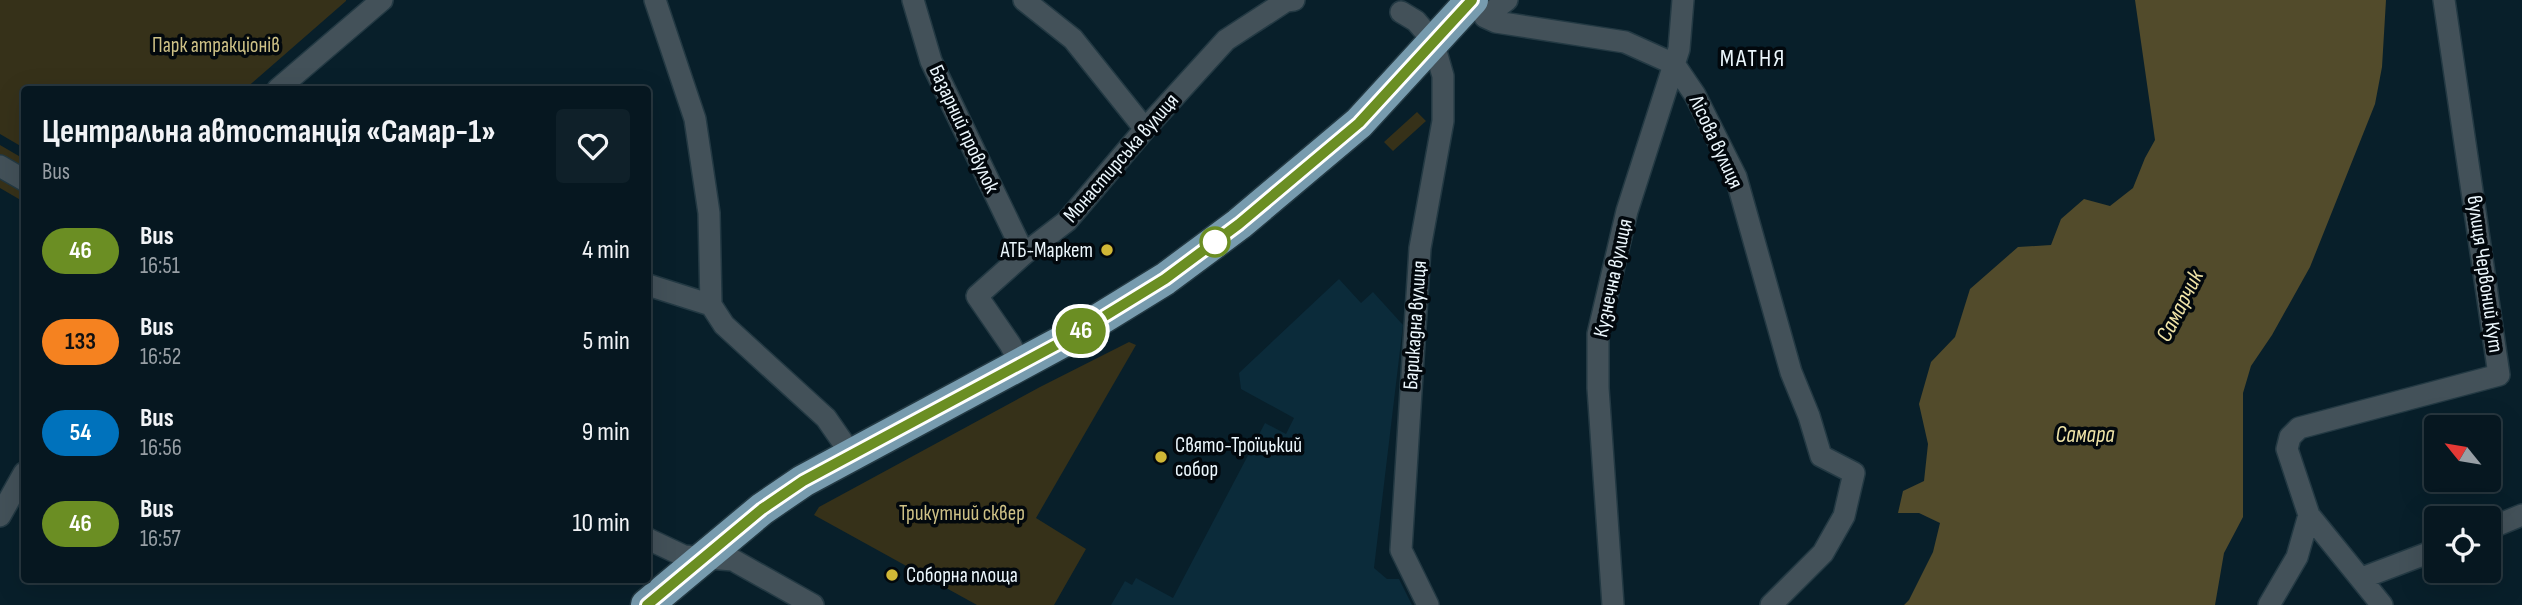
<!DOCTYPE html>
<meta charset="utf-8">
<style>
body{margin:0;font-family:"Sofia Sans Condensed",sans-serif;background:#0f2029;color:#f1f3f6;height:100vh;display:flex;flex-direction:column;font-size:26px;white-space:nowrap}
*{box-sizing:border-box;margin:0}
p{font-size:23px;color:#989fa5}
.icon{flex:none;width:38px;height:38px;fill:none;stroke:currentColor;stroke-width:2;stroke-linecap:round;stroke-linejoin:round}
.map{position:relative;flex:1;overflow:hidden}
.details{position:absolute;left:21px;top:86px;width:630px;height:497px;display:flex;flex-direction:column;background:#061720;border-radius:7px;box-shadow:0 7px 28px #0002,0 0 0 2px #27363e}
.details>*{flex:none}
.badge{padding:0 14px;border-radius:23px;font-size:24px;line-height:46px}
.needle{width:46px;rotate:300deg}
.fabs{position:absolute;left:2424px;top:415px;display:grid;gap:14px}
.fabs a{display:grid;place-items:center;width:77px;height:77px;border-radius:7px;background:#061720;box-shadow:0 7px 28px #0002,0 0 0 2px #27363e;font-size:35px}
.map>.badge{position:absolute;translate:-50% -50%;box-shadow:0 0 0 4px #fff}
.round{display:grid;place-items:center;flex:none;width:74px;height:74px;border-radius:7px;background:#0f2029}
.headline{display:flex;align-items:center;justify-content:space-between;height:119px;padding:0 21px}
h1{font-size:33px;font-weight:700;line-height:52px}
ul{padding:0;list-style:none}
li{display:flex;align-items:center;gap:21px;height:91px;padding:0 21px}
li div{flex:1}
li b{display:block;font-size:26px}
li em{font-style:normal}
li .badge{min-width:77px;font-weight:700;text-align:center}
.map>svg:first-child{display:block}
.built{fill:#0b2b3a}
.green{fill:#363119}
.water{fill:#524b2b}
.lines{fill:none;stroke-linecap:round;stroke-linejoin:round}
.minor-casing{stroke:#233943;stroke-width:24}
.highway-casing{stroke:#233943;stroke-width:35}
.minor{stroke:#435159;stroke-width:21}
.highway{stroke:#779bae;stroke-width:32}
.line-casing{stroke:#fff;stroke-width:16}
.line{stroke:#6b8e23;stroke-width:10}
.stop-dot{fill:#fff;stroke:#6b8e23;stroke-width:3.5}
.poi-dot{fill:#d0b736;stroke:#02080d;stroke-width:2.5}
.labels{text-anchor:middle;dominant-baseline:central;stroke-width:7;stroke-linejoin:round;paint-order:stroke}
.park-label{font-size:21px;fill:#cec186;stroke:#02080d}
.street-label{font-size:21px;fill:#ecf7fd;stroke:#02080d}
.poi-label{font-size:21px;fill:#ecf7fd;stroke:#02080d;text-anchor:start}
.water-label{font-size:23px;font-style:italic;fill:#f0e4a7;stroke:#02080d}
.quarter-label{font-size:24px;letter-spacing:2px;fill:#ecf7fd;stroke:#02080d}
</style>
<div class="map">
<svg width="2522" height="605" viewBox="0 0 2522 605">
<rect width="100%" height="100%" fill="#081f2a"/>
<path class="built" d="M1339 279 1361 303 1373 292 1403 325 1374 568 1387 579H1399L1412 605H1111L1125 581 1132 585 1136 578 1173 598 1265 423 1286 434 1294 418 1241 389 1239 373Z"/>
<path class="green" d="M0 0H346V1L245 89H24V148L0 134Z
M1417 112 1426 121 1393 151 1384 142Z
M0 145 24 159V172L0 158Z
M0 173 24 187V202L0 188Z
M1129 342 1136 345 1036 518 1086 549 1054 605H977L814 515 819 507 1040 387Z"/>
<path class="water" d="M2135 0H2386L2382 67 2375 104 2310 267 2272 335 2251 366 2243 393V517L2224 553 2215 605H1904L1909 600 1933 552 1940 523 1919 513H1898L1903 491 1924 481 1928 444 1919 404 1931 362 1955 337 1970 289 2018 247 2051 245 2061 219 2084 199 2110 206 2133 188 2145 158 2155 140Z"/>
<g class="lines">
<defs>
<path id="minor" d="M655 0 695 119 709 213 711 305 724 325 826 418 851 454
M913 0 931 61 1024 254
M1024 0 1073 39 1145 129
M1473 0 1485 17 1496 22 1625 42 1674 64 1695 95 1736 177 1791 372 1809 416 1821 456 1854 473 1844 516 1823 553 1771 605
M1401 12 1416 21 1433 41 1443 76V121L1420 248 1401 550 1428 605
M1485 17 1507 0
M278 89 382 0
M0 166 24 180
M648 285 711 305
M1020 363 1010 344 977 296 1024 254 1067 221 1145 129 1226 40 1286 1 1294 0
M0 516 24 473
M2488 529 2522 515
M648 539 684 556 733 560 813 605
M2362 578 2436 550
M1613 605 1598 388V334L1627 211 1679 49 1683 0
M2269 605 2297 557 2309 515
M2382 605 2309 515 2287 449 2290 437 2299 428 2499 375 2444 0"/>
<path id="highway" d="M647 605 762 509 803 481 1069 338 1165 279 1239 224 1359 123 1472 0"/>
</defs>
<use href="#minor" class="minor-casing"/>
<use href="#highway" class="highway-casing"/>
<use href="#minor" class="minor"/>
<use href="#highway" class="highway"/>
</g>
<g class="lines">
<defs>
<path id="line" d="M647 605 762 509 803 481 1069 338 1165 279 1239 224 1359 123 1472 0"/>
</defs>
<use href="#line" class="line-casing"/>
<use href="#line" class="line"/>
</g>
<circle class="stop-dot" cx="1215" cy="242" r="14"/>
<g class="poi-dot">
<circle cx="1107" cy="250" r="7"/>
<circle cx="1161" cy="457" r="7"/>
<circle cx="892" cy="575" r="7"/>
</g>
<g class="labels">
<g class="park-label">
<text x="216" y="45">Парк атракціонів</text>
<text x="962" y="513">Трикутний сквер</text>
</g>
<g class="street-label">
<text transform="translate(964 129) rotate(65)">Базарний провулок</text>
<text transform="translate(1716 142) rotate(65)">Лісова вулиця</text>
<text transform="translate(1121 158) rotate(-49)">Монастирська вулиця</text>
<text transform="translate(2485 274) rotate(82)">вулиця Червоний Кут</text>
<text transform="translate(1613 278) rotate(-78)">Кузнечна вулиця</text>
<text transform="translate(1415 325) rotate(-86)">Барикадна вулиця</text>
</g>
<g class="poi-label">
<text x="1093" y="250" text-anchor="end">АТБ-Маркет</text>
<text x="1175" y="445">Свято-Троїцький<tspan x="1175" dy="24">собор</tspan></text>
<text x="906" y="575">Соборна площа</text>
</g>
<g class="water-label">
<text transform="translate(2180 306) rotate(-63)">Самарчик</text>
<text x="2085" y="435">Самара</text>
</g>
<g class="quarter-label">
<text x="1753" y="58">МАТНЯ</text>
</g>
</g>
</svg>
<div class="fabs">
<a><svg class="needle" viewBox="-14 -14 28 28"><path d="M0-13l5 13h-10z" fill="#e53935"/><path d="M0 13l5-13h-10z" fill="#989fa5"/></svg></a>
<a><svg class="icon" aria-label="locate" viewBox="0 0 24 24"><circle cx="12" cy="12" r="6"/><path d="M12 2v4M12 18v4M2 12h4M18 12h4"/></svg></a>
</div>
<b class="badge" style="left:1081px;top:331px;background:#6b8e23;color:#fff">46</b>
<section class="details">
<div class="headline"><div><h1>Центральна автостанція «Самар-1»</h1><p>Bus</p></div><a class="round"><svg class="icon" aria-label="heart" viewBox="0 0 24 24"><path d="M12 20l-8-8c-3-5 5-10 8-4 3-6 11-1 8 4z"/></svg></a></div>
<ul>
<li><span class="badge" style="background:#6b8e23;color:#fff">46</span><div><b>Bus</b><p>16:51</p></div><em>4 min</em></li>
<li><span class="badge" style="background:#f58220;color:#111">133</span><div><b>Bus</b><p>16:52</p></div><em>5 min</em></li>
<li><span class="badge" style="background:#0072bc;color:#fff">54</span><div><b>Bus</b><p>16:56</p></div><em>9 min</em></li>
<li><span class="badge" style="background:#6b8e23;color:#fff">46</span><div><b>Bus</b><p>16:57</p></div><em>10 min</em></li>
</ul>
</section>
</div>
